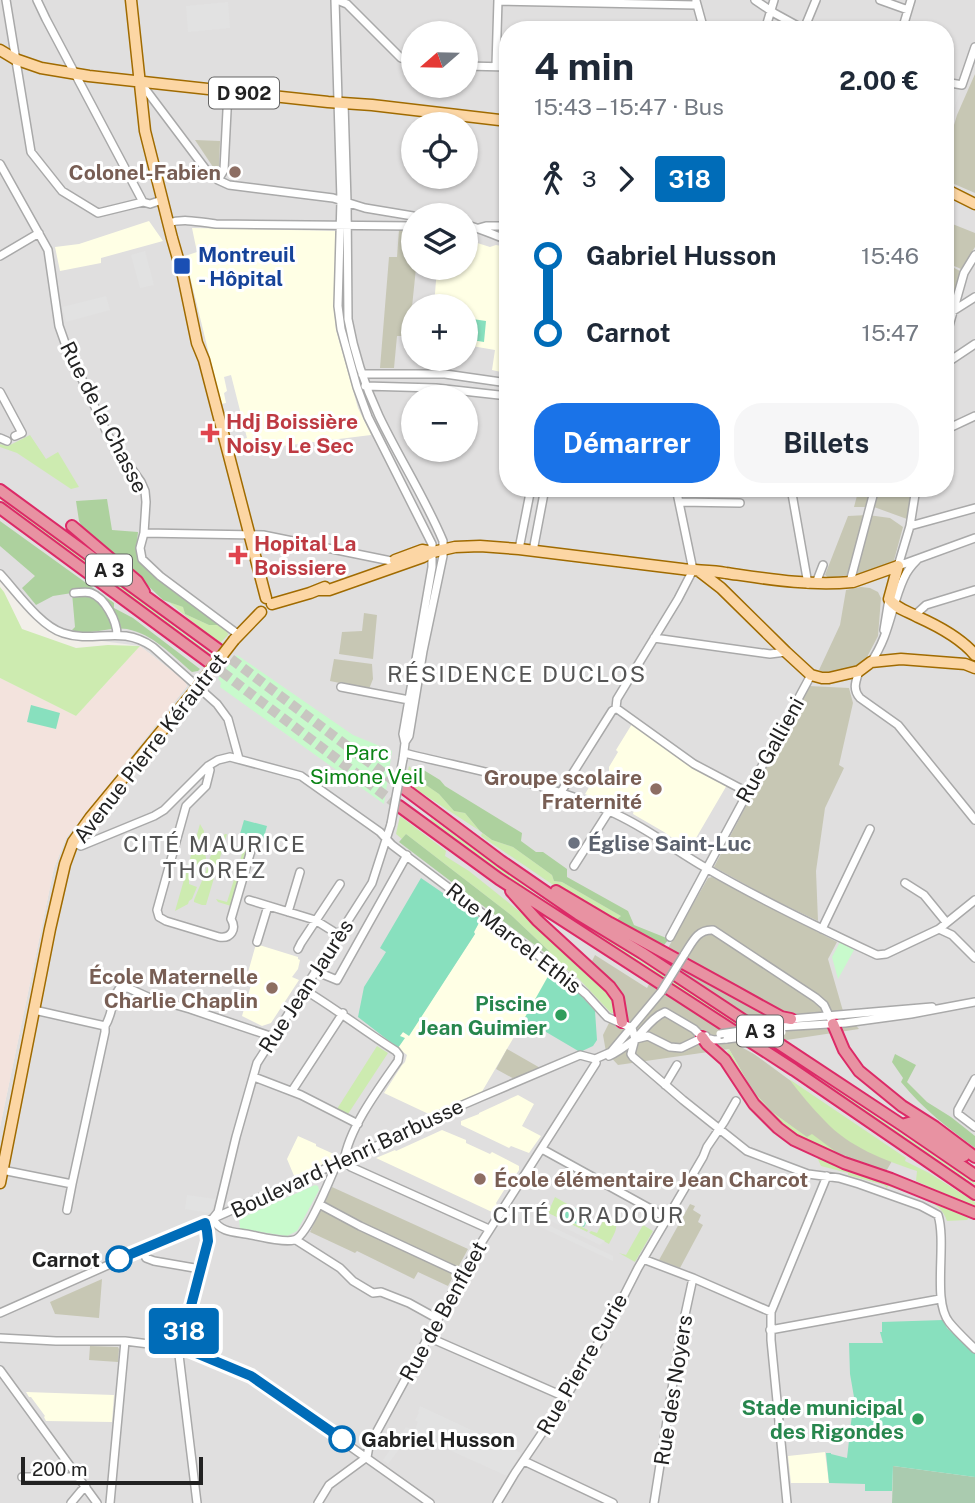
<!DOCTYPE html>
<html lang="fr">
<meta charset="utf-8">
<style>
body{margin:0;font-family:"Public Sans",sans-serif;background:#f6f6f7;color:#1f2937;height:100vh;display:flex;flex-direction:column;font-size:26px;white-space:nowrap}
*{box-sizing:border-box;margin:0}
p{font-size:23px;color:#747a83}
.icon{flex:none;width:38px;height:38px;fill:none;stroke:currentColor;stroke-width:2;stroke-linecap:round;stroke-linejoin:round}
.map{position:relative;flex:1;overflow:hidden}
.panel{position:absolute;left:499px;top:21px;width:455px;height:476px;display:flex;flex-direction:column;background:#fff;border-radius:28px;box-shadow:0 2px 5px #0004}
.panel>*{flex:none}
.badge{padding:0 14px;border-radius:5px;font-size:24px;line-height:46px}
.needle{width:46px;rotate:250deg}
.buttons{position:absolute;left:401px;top:21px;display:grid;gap:14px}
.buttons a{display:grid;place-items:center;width:77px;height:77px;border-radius:50%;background:#fff;box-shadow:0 2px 5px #0004;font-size:35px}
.scale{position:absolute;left:21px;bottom:18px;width:182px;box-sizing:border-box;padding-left:7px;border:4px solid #222;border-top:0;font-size:19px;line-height:24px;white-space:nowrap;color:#222;-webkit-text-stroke:5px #fff;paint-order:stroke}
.map>.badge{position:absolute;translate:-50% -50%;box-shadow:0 0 0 4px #fff}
.legs{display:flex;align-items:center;gap:10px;height:77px;padding:0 35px;font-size:23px}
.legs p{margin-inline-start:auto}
.headline{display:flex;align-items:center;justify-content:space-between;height:119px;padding:0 35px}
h1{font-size:38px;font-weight:700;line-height:52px}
.cta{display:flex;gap:14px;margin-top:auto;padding:14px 35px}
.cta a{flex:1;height:80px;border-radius:28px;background:#1a73e8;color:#fff;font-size:28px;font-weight:700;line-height:80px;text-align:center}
.cta a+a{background:#f6f6f7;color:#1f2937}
ul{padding:0 35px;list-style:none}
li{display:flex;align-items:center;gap:24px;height:77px;font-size:26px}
li i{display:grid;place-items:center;width:10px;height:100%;margin:0 9px;background:currentColor}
li i::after{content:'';width:18px;height:18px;margin:-9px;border:5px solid;border-radius:50%;background:#fff}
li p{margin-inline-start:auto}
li:first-child i{background:linear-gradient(#0000 50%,currentColor 0)}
li:last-child i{background:linear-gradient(currentColor 50%,#0000 0)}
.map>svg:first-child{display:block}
.residential{fill:#e0dfdf;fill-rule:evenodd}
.education{fill:#ffffe5}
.military{fill:#f3e3dd}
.construction{fill:#c7c7b4}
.grass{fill:#cdebb0}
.forest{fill:#add19e}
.cemetery{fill:#aacbaf}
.park{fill:#c8facc}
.pitch{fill:#88e0be}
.parking{fill:#e2e2e2}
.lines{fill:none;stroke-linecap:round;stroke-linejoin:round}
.highway-tunnel{stroke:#c8c6c1;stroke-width:10;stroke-dasharray:10 5;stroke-linecap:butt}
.minor-casing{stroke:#a9a9a9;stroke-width:10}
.major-casing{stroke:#a06b00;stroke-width:13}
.highway-casing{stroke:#dc2a67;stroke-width:14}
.minor{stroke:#fff;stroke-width:7}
.major{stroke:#fcd6a4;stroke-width:10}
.highway{stroke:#e892a2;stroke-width:10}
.minor-bridge-casing{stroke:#a9a9a9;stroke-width:10;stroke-linecap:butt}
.major-bridge-casing{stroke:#a06b00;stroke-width:13;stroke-linecap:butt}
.minor-bridge{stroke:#fff;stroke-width:7}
.major-bridge{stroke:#fcd6a4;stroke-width:10}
.line-1-casing{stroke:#fff;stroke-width:16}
.line-1{stroke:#006cb8;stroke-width:10}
.education-dot{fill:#8d6e63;stroke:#fff;stroke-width:2.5}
.transit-dot{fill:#1a4fb4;stroke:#fff;stroke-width:2.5}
.health-dot{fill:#e0444e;stroke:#fff;stroke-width:2.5}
.worship-dot{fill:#6b7280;stroke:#fff;stroke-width:2.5}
.leisure-dot{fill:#2e9e5b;stroke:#fff;stroke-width:2.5}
.stop-1-dot{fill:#fff;stroke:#006cb8;stroke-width:3.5}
.labels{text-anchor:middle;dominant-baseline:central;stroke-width:6;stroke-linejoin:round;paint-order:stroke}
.shield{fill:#fff;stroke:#646464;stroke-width:2}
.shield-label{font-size:19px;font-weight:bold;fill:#222}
.education-label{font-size:21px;font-weight:bold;fill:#785e54;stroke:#fff;text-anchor:end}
.transit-label{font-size:21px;font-weight:bold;fill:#164399;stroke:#fff;text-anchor:start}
.street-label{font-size:21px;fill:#222;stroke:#fff}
.health-label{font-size:21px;font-weight:bold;fill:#be3a42;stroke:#fff;text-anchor:start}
.park-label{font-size:21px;fill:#0c8416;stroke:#fff}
.worship-label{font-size:21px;font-weight:bold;fill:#5b616d;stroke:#fff;text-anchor:start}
.leisure-label{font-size:21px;font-weight:bold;fill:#27864d;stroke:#fff;text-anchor:end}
.stop-label{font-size:21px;font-weight:bold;fill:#222;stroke:#fff;text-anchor:end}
.neighbourhood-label{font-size:23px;letter-spacing:2px;fill:#555;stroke:#fff}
</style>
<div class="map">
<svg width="975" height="1503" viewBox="0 0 975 1503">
<rect width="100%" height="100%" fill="#f2efe9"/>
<path class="residential" d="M0 0H975V1477L893 1466 892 1503H0V1127L54 868 66 838 187 686 185 681 140 646 94 640H75L59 636 46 627 0 578ZM508 30H945V488H508ZM413 33H466V86H413ZM413 124H466V177H413ZM413 215H466V268H413ZM413 306H466V359H413ZM413 397H466V450H413Z"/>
<path class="education" d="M149 221 163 241 101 258V263L60 271 55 247 79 244Z
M192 228 336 231 334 308 336 330 358 408 371 435 233 452 185 256 197 252Z
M466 235 468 240 490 247 496 245 507 247V325L501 372 492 370 495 350 466 345V306H434L437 268H466Z
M632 724 663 743 700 772 727 785 689 850 664 832 633 814 634 810 619 802 614 806 585 794 594 779 609 773V767L618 752 616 750Z
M481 919 552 972 480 1095 433 1116 384 1093 402 1065 405 1062 407 1055 398 1048 399 1037 403 1032 409 1035 475 934 474 932Z
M256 944 298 957V959L300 960 298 969 292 977 299 980 271 1023 262 1026 242 1016 251 985 245 983Z
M518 1095 534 1104 522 1126 541 1136 529 1153 511 1146 509 1148 505 1146 461 1125V1121L479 1114V1113Z
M442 1130 466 1140V1143L490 1154 492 1152 519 1166V1170L515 1176H513L496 1203 497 1205 492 1212 376 1158 395 1150 396 1151Z
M298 1136 316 1144V1146L336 1155 328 1163 295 1178 287 1159Z
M26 1392 114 1395 112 1422 46 1421 44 1417 45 1416 31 1397H29Z
M825 1452 829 1483H791L788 1456Z"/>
<path class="military" d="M140 646 185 681 187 686 66 838 54 868 0 1127V678L76 716Z"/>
<path class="construction" d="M975 74V193L945 180V155L957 115Z
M195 140 220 141 219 166 213 167Z
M945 221 975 233V247L961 269 945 262Z
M399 230H413V268H416L409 336H397L394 368H380L389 257H397Z
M945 263 960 271 945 332Z
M859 488H912L907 519 874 507H854Z
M868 515 890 518 903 527 893 564 856 576 849 575 829 578 825 575 848 516Z
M861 587 870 588 878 592 881 598 878 636 866 659 855 667 829 675 819 670 840 625 846 590Z
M364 613 377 615 373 659 339 654 342 632 362 631Z
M334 659 372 664 373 679 369 689 330 681Z
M809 686 849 688 853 703 839 765 844 768 825 808 816 871 818 921 768 897 714 867Z
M712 877 837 942 828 959 843 1011 859 1029 741 1047 754 1054 795 1084 892 1161 884 1175 844 1158 807 1138 772 1112 752 1090 729 1049 618 1065 606 1052 603 1035 615 1011 609 994 591 976V963L595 955 647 988 668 948 708 878Z
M507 1049 542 1069 516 1080 496 1069Z
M332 1187 468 1249 448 1286 418 1272 414 1279 357 1251 355 1253 310 1232Z
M690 1204 695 1206 693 1210 701 1215 698 1222 703 1225 680 1268 659 1260Z
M102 1279 99 1318 55 1314 50 1302Z
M90 1346 118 1347 119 1349 118 1362 89 1360Z"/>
<path class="grass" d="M30 435 46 459 58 452 79 487 71 489 17 453 0 447V444L8 446Z
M0 496 211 654 209 656 0 499Z
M0 587 4 592 22 629 76 648 108 645 140 646 76 716 0 678Z
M169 602 183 607 185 614 209 625H222L227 629 228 635 219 644Z
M409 766 413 770 411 774 439 794 454 811 465 813 480 831 411 786V784L406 780Z
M400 816 446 851 445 856 469 871 519 911 591 976 609 994 615 1011 614 1013H611L579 979 548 955 549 951 511 915 406 834 402 839 396 834Z
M431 818 534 893 741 1025 738 1026 595 936 533 895 430 820Z
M200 824 204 831 203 843 206 858 201 877 194 874 189 880V884L197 887 192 899 189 901 188 904 175 911Z
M482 833 492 840 513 847 552 875 554 881 562 882 621 916 615 921 559 889 481 836Z
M225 834H227L206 905H202L194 902V900L206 871 210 857 215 849V841L220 839Z
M247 838 251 841 231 906 218 902 216 899 227 902Z
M768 1044 975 1183V1185L767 1045Z
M377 1046 388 1053 348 1114 337 1109Z
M729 1049 752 1090 772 1112 807 1137 812 1134 844 1158C804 1141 770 1123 745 1085 738 1074 733 1062 727 1051Z
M714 1055H718C733 1074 742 1095 758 1113 790 1147 836 1164 879 1180 910 1192 940 1204 969 1218L967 1220 947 1221C941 1198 905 1193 888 1186L887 1188 884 1185 848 1175V1173L821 1166 816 1155 784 1137 754 1110 734 1085 720 1060Z
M789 1079 906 1158 905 1161 929 1173 975 1202V1207L916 1181 917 1171C884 1160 849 1147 825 1121 812 1108 800 1093 789 1079Z
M555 1197 569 1205 563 1218 588 1230 587 1232 550 1214 546 1217Z
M606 1215C622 1224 616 1230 609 1244L589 1233 591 1231 597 1233Z
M643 1225 653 1231 635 1262 619 1253 626 1255Z"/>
<path class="forest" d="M107 499 112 530 138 532 136 552 143 566 222 625H209L185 614 183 607 163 600 141 579 85 533 79 521 76 501Z
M0 521 114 603V608L133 618 200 669 198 671 192 672C173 656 153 634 127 629 110 626 85 637 72 630L75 627 72 593 53 596 36 605 22 588 35 576 0 546Z
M417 766 440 780 445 786 522 833 521 841 536 852H543L567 869V877L628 911 634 925 669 939 664 945 643 937 615 921 621 916 562 882 554 881 552 875 513 847 492 840 480 831 465 813 454 811 439 794 410 774Z
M406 834 511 915 549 951 548 955 399 842Z
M895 1054 916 1065 907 1082 927 1102 951 1117 975 1136V1148C948 1128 923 1109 901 1082L903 1078 892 1062Z"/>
<path class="cemetery" d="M893 1466 975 1477V1503H892Z"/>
<path class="park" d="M237 655 353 735 392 751 384 804 220 687 221 683 218 678Z
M840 942 854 950 838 979 832 957Z
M315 1185 318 1186 319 1190 297 1231 287 1236 240 1229 239 1219Z"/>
<path class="pitch" d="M466 318 486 321 484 342 466 339Z
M31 705 60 713 56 729 27 722Z
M244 820 267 826 263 841 240 834Z
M421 878 481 919 474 932 475 934 409 1036 403 1032 400 1036 405 1038 398 1048 358 1017 364 987 386 952 380 948Z
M551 971 575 989 595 1011 597 1040 593 1046 580 1052 524 1019Z
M569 1205 590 1215 584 1227 563 1218Z
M943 1320 947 1328 975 1353V1477L893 1466 892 1491H865V1484L829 1483 826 1453H831V1454L847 1458 854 1397 850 1374 849 1343H883L880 1332H882V1322Z"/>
<path class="parking" d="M228 2 230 28 188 32 186 6Z
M945 87 961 89 950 120 945 118Z
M145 251 154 285 140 288 131 255Z
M106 296 110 310 66 322 62 307Z
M231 375 247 438 231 441 221 404 226 403 224 393 227 391 224 377Z
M187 1195 215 1199 211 1213 185 1209Z
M515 1209 613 1256V1261L515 1215Z
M550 1214 589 1233 605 1241 600 1245 545 1218Z
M420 1406 521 1453 507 1476 436 1444 437 1440 419 1433 406 1451 400 1448 388 1464 383 1460 406 1427 415 1430 418 1422 415 1420 419 1413 418 1412Z"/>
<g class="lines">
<path class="highway-tunnel" d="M219 650 402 787
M210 663 399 806"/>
<defs>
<path id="minor" d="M6 0 31 152 62 191 98 213 143 202 150 204 162 200
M37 0 46 19 143 202
M335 0 341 200 338 306 341 329 357 387 368 417 432 544V567L403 734 405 743 403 759
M337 0 347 4 401 58 413 61
M755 0 774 13 805 30
M880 0 908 10
M498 1 696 5
M696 1 704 30
M804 29 816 0
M765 30 774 0
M902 30 911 0
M466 66 508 67
M496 66 498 0
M140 82 207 171 218 180 229 185 333 198 365 208 413 216
M945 82 962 85 975 47
M344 103 347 202 348 319C354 353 365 386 379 416 399 458 425 498 443 541V556L423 651 409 736 405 742
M945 124 948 126 945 137
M0 164 48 250 59 326 65 343 109 437 141 482 145 491 146 502 144 533 140 548 142 559 160 576 239 635
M218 180 224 170 228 91
M945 211 952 191
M168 223C184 218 200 222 216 224L413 226
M466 225C480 228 493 235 508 240
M479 228 486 226H508
M0 256 39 233
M953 311 975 297
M945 340 964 273 975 255
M945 364 975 344
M362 374H445L508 383
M365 386 436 388 508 396
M0 392 22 433 15 436
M945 430 975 416
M0 438 7 441
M791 488 808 584
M680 502 740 503
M910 526 975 508
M144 533 263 535 391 561
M519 549 531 488
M533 551 545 488
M898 566 975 538
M898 566 910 526 916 488
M0 574C16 591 40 626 63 633 95 644 120 624 153 647L217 704 228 719 239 759
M850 582 875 488
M816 583 823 565
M74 593C79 593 86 591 91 593 105 598 117 621 117 635
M915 615 926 605 975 590
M884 630 889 599
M654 638 770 654 786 652
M871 662C890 635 891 606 904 578 907 571 912 565 917 560
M859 671C856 681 852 689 860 698L898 725 975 820
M341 687 409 700
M616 708 694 764 747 792
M404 753C473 770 544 782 609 811 644 826 673 849 706 868 761 900 819 928 877 955L886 954 939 929 975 900
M208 766 210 770 206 786 186 806 157 910 159 917 166 921 219 937C231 939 237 929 231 919L254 840
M561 792 612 711 616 708 617 699 678 599 693 570 676 488
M73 842 81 846 154 816 164 810 208 766 218 760 230 757 301 776 380 832 392 845 564 975 586 994 607 1017 632 1028 635 1039 631 1054 633 1057 683 1100 747 1151 808 1174 839 1178 859 1184 921 1206 938 1215C947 1244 932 1300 949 1322 956 1331 966 1340 975 1349
M574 866 609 811
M905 883 924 895 946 922
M249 900 315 920 339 935
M288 912 300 872
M822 929 870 829
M939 929 952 935 975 958
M670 937 811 675
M257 942 268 906
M298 949 301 943 340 884
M684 955C692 943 697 929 713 930L816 998 824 1005 833 1024
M315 971 337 980 407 855
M303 989C335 1008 364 1031 396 1051L399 1055 398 1061C379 1088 349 1128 344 1161
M34 1010 105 1026
M791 1019 932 1007
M761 1028 845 1023 911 1014 975 1002
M636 1039 648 1036 670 1047 681 1048 706 1036
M609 1056C618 1052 626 1046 634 1040 644 1031 652 1017 665 1012L694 1029 702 1037 714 1040 727 1039
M254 1077 301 1095 358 1124
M975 1079 958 1110V1114L975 1127
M665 1085 677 1065
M292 1091 343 1013
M542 1149 667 1218
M344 1161 351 1167 489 1229
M2 1170 72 1184 105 1032V1026C113 1014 111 1000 119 989L128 988 148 997 190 1009 273 1037
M319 1204 360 1226 463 1274
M67 1210 72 1184
M214 1217 218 1212 236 1137 257 1063 372 883 391 824
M213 1219C220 1232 233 1232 246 1234 258 1236 283 1243 294 1240 307 1237 330 1179 336 1165
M296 1240 340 1268 353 1281 373 1293 381 1292 409 1303 438 1319
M142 1250 146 1258 154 1261 200 1269
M643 1259 693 1278 771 1312
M0 1313 428 1123 437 1116 481 1097 580 1055 595 1059 611 1052 661 992
M770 1330 940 1299
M428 1337 565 1397
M0 1338 56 1341H125L173 1347 191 1351 251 1376 430 1503
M0 1370 97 1503
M367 1457 369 1446 469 1262 596 1063
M524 1461 613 1503
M22 1477H79
M71 1503 81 1491 86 1487
M110 1503 125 1341
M197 1503 179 1355 181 1341 208 1241 207 1231 205 1223
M318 1503 329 1485 367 1457
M497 1503 515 1473 563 1402 609 1325 638 1268 703 1157 707 1147 724 1122 736 1101
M654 1503 680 1338 693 1278
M787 1503 771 1340V1312L827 1176"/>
<path id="major" d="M131 0 145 131 172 238 183 276 197 343 204 360 266 598
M0 50 15 59 41 68 89 76 328 102 372 105 508 121
M945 189 975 204
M395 560 422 550 433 552
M898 566 889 599C897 609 907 611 918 617 938 626 961 638 975 655
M699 571 721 588 786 652 811 675 822 678H829L859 671 871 662 901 659 965 664 975 668
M853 582 898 566
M320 590H329L423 557 433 552 455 547 480 546 519 549 682 569C697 571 711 570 726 573 768 579 809 586 852 582
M272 604 310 593 325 587
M234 640 261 612
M0 1183 50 929 65 864 73 842 90 818 197 688"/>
<path id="highway" d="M0 490 219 650
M0 508 210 663
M72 526 137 581 144 592
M402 787 501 861 578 914 642 953 902 1125 975 1175
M399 806 499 879 794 1070 975 1194
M511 891 537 920 610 987 618 998 622 1022
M556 891 610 923 734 991 781 1017 791 1019
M833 1024 844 1050 859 1071 902 1106 935 1127 975 1157
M702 1037 707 1044 725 1060 754 1104 778 1128 794 1140 844 1163 891 1179 975 1213
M902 1125 912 1122 937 1140 964 1156"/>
</defs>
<use href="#minor" class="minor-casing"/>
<use href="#major" class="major-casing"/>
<use href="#highway" class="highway-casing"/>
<use href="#minor" class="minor"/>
<use href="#major" class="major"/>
<use href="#highway" class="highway"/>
<defs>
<path id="minor-bridge" d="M391 824 403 759
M661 992 684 955
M720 1034 761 1028
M727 1039 782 1032"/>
<path id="major-bridge" d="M197 688 234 640"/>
</defs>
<use href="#minor-bridge" class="minor-bridge-casing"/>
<use href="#major-bridge" class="major-bridge-casing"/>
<use href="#minor-bridge" class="minor-bridge"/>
<use href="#major-bridge" class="major-bridge"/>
</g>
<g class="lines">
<defs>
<path id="line-1" d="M119 1259 205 1223 207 1231 208 1241 180 1348 191 1351 251 1376 342 1439"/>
</defs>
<use href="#line-1" class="line-1-casing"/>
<use href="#line-1" class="line-1"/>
</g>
<g class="education-dot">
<circle cx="235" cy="172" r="7"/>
<circle cx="656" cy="789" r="7"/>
<circle cx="272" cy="988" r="7"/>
<circle cx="480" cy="1179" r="7"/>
</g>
<rect class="transit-dot" x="173" y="257" width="18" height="18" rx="3.5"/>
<g class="health-dot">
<path d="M206.5 422.5h7v7h7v7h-7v7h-7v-7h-7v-7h7z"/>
<path d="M234.5 544.5h7v7h7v7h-7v7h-7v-7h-7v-7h7z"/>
</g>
<circle class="worship-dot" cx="574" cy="843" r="7"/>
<g class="leisure-dot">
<circle cx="561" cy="1015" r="7"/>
<circle cx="918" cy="1419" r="7"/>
</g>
<g class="stop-1-dot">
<circle cx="119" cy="1259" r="12"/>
<circle cx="342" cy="1439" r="12"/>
</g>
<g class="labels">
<g class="shield">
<rect x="209" y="77.5" width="70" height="31" rx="5"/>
<rect x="86" y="554.5" width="46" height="31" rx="5"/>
<rect x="737" y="1015.5" width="46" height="31" rx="5"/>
</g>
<g class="shield-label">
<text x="244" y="93">D 902</text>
<text x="109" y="570">A 3</text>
<text x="760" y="1031">A 3</text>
</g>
<g class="education-label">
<text x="221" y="172">Colonel-Fabien</text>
<text x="642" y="777">Groupe scolaire<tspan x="642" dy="24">Fraternité</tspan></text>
<text x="258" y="976">École Maternelle<tspan x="258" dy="24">Charlie Chaplin</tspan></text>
<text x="494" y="1179" text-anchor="start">École élémentaire Jean Charcot</text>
</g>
<g class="transit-label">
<text x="198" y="254">Montreuil<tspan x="198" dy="24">- Hôpital</tspan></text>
</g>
<g class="street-label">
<text transform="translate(104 417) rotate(63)">Rue de la Chasse</text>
<text transform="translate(150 748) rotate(-52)">Avenue Pierre Kérautret</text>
<text transform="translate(770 750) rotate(-61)">Rue Gallieni</text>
<text transform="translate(514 938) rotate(38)">Rue Marcel Ethis</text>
<text transform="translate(306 986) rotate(-57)">Rue Jean Jaurès</text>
<text transform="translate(347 1158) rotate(-25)">Boulevard Henri Barbusse</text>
<text transform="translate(443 1311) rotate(-61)">Rue de Benfleet</text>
<text transform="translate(582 1364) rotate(-60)">Rue Pierre Curie</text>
<text transform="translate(673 1390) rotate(-81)">Rue des Noyers</text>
</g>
<g class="health-label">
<text x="226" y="421">Hdj Boissière<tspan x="226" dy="24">Noisy Le Sec</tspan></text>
<text x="254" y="543">Hopital La<tspan x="254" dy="24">Boissiere</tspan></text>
</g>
<g class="park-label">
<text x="367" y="752">Parc<tspan x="367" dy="24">Simone Veil</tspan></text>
</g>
<g class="worship-label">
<text x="588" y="843">Église Saint-Luc</text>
</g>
<g class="leisure-label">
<text x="547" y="1003">Piscine<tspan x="547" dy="24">Jean Guimier</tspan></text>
<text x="904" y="1407">Stade municipal<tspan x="904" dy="24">des Rigondes</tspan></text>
</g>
<g class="stop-label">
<text x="100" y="1259">Carnot</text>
<text x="361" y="1439" text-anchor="start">Gabriel Husson</text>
</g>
<g class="neighbourhood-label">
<text x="517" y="673">RÉSIDENCE DUCLOS</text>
<text x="215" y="843">CITÉ MAURICE<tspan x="215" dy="26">THOREZ</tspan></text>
<text x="589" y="1214">CITÉ ORADOUR</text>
</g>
</g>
</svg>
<div class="buttons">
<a><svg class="needle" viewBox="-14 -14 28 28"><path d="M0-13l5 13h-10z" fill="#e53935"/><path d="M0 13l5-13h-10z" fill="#747a83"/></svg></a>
<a><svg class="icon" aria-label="locate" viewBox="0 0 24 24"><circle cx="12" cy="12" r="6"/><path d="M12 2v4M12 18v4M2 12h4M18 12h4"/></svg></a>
<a><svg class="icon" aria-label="layers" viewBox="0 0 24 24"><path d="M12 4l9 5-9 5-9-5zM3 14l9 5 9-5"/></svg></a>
<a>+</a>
<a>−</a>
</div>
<div class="scale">200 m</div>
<b class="badge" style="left:184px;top:1331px;background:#006cb8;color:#fff">318</b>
<section class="panel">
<div class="headline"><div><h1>4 min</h1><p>15:43 – 15:47 · Bus</p></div><b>2.00 €</b></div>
<div class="legs"><svg class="icon" aria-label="walk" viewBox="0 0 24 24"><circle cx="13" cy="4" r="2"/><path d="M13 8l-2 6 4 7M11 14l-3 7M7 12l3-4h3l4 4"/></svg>3<svg class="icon" aria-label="forward" viewBox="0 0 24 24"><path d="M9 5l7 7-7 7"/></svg><b class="badge" style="background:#006cb8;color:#fff">318</b></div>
<ul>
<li><i style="color:#006cb8"></i><b>Gabriel Husson</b><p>15:46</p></li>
<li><i style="color:#006cb8"></i><b>Carnot</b><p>15:47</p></li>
</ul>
<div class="cta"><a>Démarrer</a><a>Billets</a></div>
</section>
</div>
